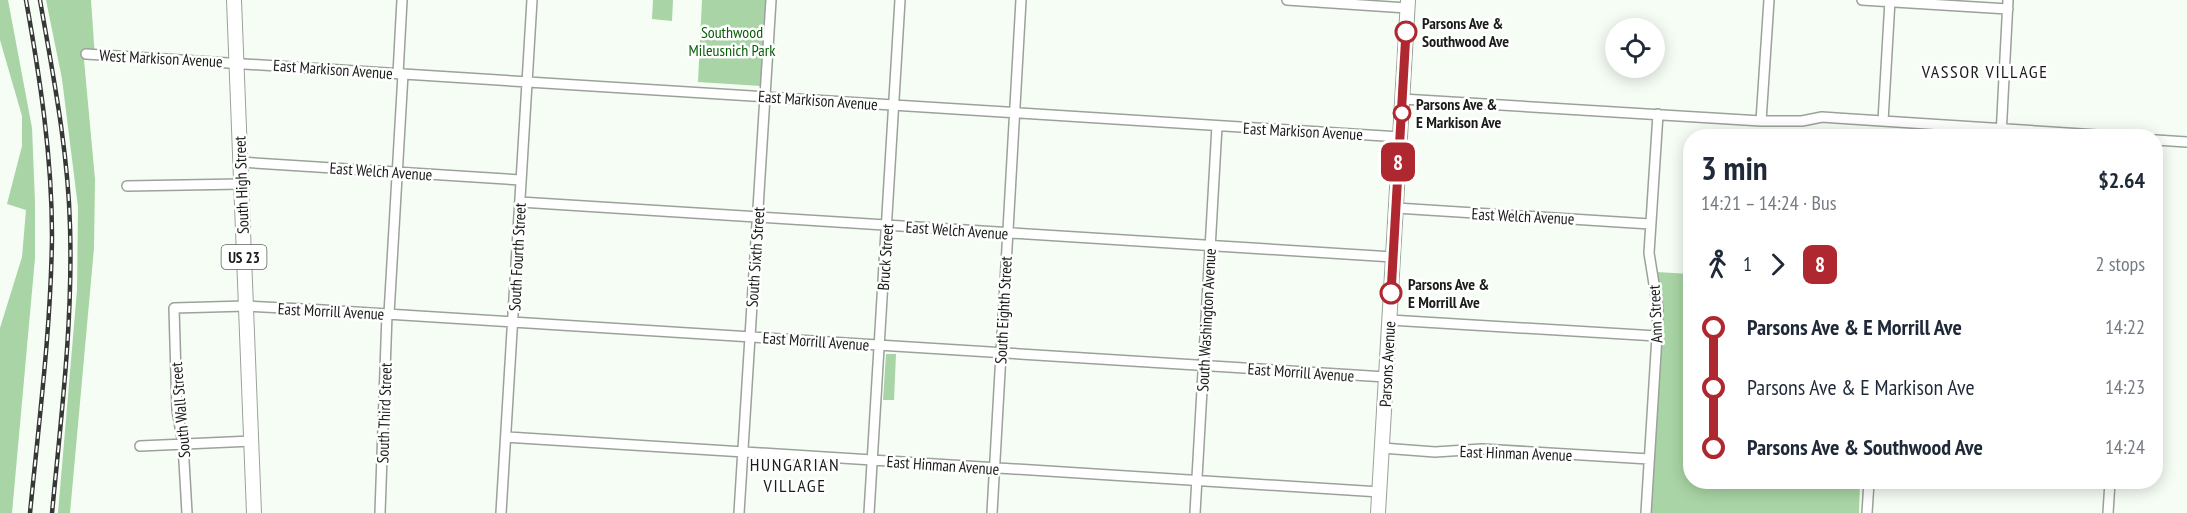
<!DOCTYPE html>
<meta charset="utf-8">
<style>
body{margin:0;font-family:"PT Sans Narrow",sans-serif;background:#f6f6f7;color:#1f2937;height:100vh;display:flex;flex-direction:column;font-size:22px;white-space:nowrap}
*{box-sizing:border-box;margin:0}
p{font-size:20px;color:#747a83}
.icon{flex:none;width:33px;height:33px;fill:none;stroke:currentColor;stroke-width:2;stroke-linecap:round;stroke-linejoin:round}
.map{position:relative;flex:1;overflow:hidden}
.drawer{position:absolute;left:1683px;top:129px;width:480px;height:360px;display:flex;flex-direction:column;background:#fff;border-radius:24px;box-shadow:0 3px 15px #0003}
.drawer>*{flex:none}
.badge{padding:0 12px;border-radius:9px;font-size:21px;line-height:39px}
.controls{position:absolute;left:1605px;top:18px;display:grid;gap:12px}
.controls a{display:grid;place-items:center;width:60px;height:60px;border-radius:50%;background:#fff;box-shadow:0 3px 15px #0003;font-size:30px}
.map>.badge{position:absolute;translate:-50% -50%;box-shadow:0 0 0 3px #fff}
.legs{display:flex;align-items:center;gap:9px;height:66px;padding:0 18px;font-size:20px}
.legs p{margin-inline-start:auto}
.head{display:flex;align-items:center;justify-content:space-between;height:102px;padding:0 18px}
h1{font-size:33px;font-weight:600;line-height:45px}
ul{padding:0 18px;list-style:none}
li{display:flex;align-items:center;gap:21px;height:60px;font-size:22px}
li i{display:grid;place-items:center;width:9px;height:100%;margin:0 8px;background:currentColor}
li i::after{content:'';width:15px;height:15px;margin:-8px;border:4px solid;border-radius:50%;background:#fff}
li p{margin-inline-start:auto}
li:first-child i{background:linear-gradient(#0000 50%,currentColor 0)}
li:last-child i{background:linear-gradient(currentColor 50%,#0000 0)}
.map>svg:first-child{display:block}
.green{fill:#a9d4a5}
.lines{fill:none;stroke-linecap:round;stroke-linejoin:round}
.street-casing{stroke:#9ba29a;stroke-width:12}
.primary-casing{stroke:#9ba29a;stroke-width:16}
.street{stroke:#fff;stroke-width:9}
.primary{stroke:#fff;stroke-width:14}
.rail-casing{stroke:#353835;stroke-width:4.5}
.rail{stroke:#fff;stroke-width:2;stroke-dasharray:7;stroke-linecap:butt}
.line-1-casing{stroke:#fff;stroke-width:14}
.line-1{stroke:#af272f;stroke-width:9}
.stop-1-dot{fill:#fff;stroke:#af272f;stroke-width:3}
.labels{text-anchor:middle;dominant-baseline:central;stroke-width:5;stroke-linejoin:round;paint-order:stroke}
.shield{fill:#fff;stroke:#5f605f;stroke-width:1.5}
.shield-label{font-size:15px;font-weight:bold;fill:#1a1c1a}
.stop-label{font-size:16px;font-weight:bold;fill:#1a1c1a;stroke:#fff;text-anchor:start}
.park-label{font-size:16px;fill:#095e07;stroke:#fff}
.street-label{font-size:16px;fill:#1a1c1a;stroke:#fff}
.neighbourhood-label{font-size:18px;letter-spacing:1.5px;fill:#1a1c1a;stroke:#fff}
</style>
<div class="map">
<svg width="2187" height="513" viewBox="0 0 2187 513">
<rect width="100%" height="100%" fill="#f5fdf5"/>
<path class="green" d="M0 0H8L32 128 35 202V258L12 513H0V328L22 257 26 210 7 204 22 146V116L0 40Z
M46 0H91L95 58 84 60 95 179 94 248 70 513H58L77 290 78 207 62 79Z
M653 0H673L672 21 652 19Z
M702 0H766L761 86 698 82Z
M1657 272 1690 274V482H1860L1859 513H1650L1662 316Z
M886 354H896L894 400H883Z"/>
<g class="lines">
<defs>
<path id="street" d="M1287 0 1407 8
M1862 0 2008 9
M86 54 1400 137
M398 74 402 0
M1402 99 1761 121H1802L1822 117 1836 118 2113 136
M1761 121 1769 0
M1883 121 1890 0
M2001 136 2008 0
M2156 140 2187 142
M240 162 521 180
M127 186 241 184
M520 202 1393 257
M1396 208 1650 224
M389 314 403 74
M1390 320 1657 336
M506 437 1380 492
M140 446 252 441
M1382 448 1435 452 1482 449 1649 459
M187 513 183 444 177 410 174 308 246 306 323 310 1386 377
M380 513 387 314
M501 513 532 0
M739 513 771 0
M869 513 900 0
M992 513 1021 0
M1195 513 1217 126
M1646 513 1657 336 1658 309 1649 253 1658 114
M1867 513 1869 482
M2108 513 2110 482"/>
<path id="primary" d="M234 0 254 513
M1378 513 1408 0"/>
</defs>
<use href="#street" class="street-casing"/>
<use href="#primary" class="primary-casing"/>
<use href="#street" class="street"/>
<use href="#primary" class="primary"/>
<defs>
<path id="rail" d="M26 0C40 78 52 156 52 236 51 328 39 421 30 513
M40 0C53 75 68 150 70 226 73 322 61 418 52 513"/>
</defs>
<use href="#rail" class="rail-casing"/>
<use href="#rail" class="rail"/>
</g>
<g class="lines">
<defs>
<path id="line-1" d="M1391 293 1406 32"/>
</defs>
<use href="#line-1" class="line-1-casing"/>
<use href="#line-1" class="line-1"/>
</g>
<g class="stop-1-dot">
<circle cx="1406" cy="32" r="10"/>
<circle cx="1402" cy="113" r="8"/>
<circle cx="1391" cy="293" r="10"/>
</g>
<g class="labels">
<rect class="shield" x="221.5" y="245" width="45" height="24" rx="4.5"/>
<g class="shield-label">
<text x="244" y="257">US 23</text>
</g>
<g class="stop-label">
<text x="1422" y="23">Parsons Ave &amp;<tspan x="1422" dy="18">Southwood Ave</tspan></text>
<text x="1416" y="104">Parsons Ave &amp;<tspan x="1416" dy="18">E Markison Ave</tspan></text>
<text x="1408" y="284">Parsons Ave &amp;<tspan x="1408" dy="18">E Morrill Ave</tspan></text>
</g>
<g class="park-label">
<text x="732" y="32">Southwood<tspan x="732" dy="18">Mileusnich Park</tspan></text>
</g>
<g class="street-label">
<text transform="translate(161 58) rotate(3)">West Markison Avenue</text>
<text transform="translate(333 69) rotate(4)">East Markison Avenue</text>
<text transform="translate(818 100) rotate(4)">East Markison Avenue</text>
<text transform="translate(1303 131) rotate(3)">East Markison Avenue</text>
<text transform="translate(381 171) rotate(4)">East Welch Avenue</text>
<text transform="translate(241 185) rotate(-92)">South High Street</text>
<text transform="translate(1523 216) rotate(3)">East Welch Avenue</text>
<text transform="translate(957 230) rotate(4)">East Welch Avenue</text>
<text transform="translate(517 257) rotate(-87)">South Fourth Street</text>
<text transform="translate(755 257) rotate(-86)">South Sixth Street</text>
<text transform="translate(885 257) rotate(-86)">Bruck Street</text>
<text transform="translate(1003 310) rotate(-87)">South Eighth Street</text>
<text transform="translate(331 311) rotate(3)">East Morrill Avenue</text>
<text transform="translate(1655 314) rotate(-93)">Ann Street</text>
<text transform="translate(1206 320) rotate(-87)">South Washington Avenue</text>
<text transform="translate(816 341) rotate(4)">East Morrill Avenue</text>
<text transform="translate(1387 364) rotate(-87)">Parsons Avenue</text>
<text transform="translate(1301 372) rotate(4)">East Morrill Avenue</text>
<text transform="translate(180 410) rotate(-95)">South Wall Street</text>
<text transform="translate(384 413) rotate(-88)">South Third Street</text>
<text transform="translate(1516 453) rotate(2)">East Hinman Avenue</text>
<text transform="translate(943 465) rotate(4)">East Hinman Avenue</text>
</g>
<g class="neighbourhood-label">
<text x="1985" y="71">VASSOR VILLAGE</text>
<text x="795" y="464">HUNGARIAN<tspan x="795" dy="21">VILLAGE</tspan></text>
</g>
</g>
</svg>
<div class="controls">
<a><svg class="icon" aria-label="locate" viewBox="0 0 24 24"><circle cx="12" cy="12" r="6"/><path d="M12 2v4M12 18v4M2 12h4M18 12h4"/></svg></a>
</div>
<b class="badge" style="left:1398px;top:162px;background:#af272f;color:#fff">8</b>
<section class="drawer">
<div class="head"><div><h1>3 min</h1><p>14:21 – 14:24 · Bus</p></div><b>$2.64</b></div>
<div class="legs"><svg class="icon" aria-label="walk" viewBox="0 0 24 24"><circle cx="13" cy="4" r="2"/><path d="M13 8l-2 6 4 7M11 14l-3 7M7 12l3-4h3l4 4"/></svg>1<svg class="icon" aria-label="forward" viewBox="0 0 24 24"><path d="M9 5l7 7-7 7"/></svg><b class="badge" style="background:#af272f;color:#fff">8</b><p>2 stops</p></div>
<ul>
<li><i style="color:#af272f"></i><b>Parsons Ave &amp; E Morrill Ave</b><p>14:22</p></li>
<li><i style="color:#af272f"></i><span>Parsons Ave &amp; E Markison Ave</span><p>14:23</p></li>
<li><i style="color:#af272f"></i><b>Parsons Ave &amp; Southwood Ave</b><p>14:24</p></li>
</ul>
</section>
</div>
